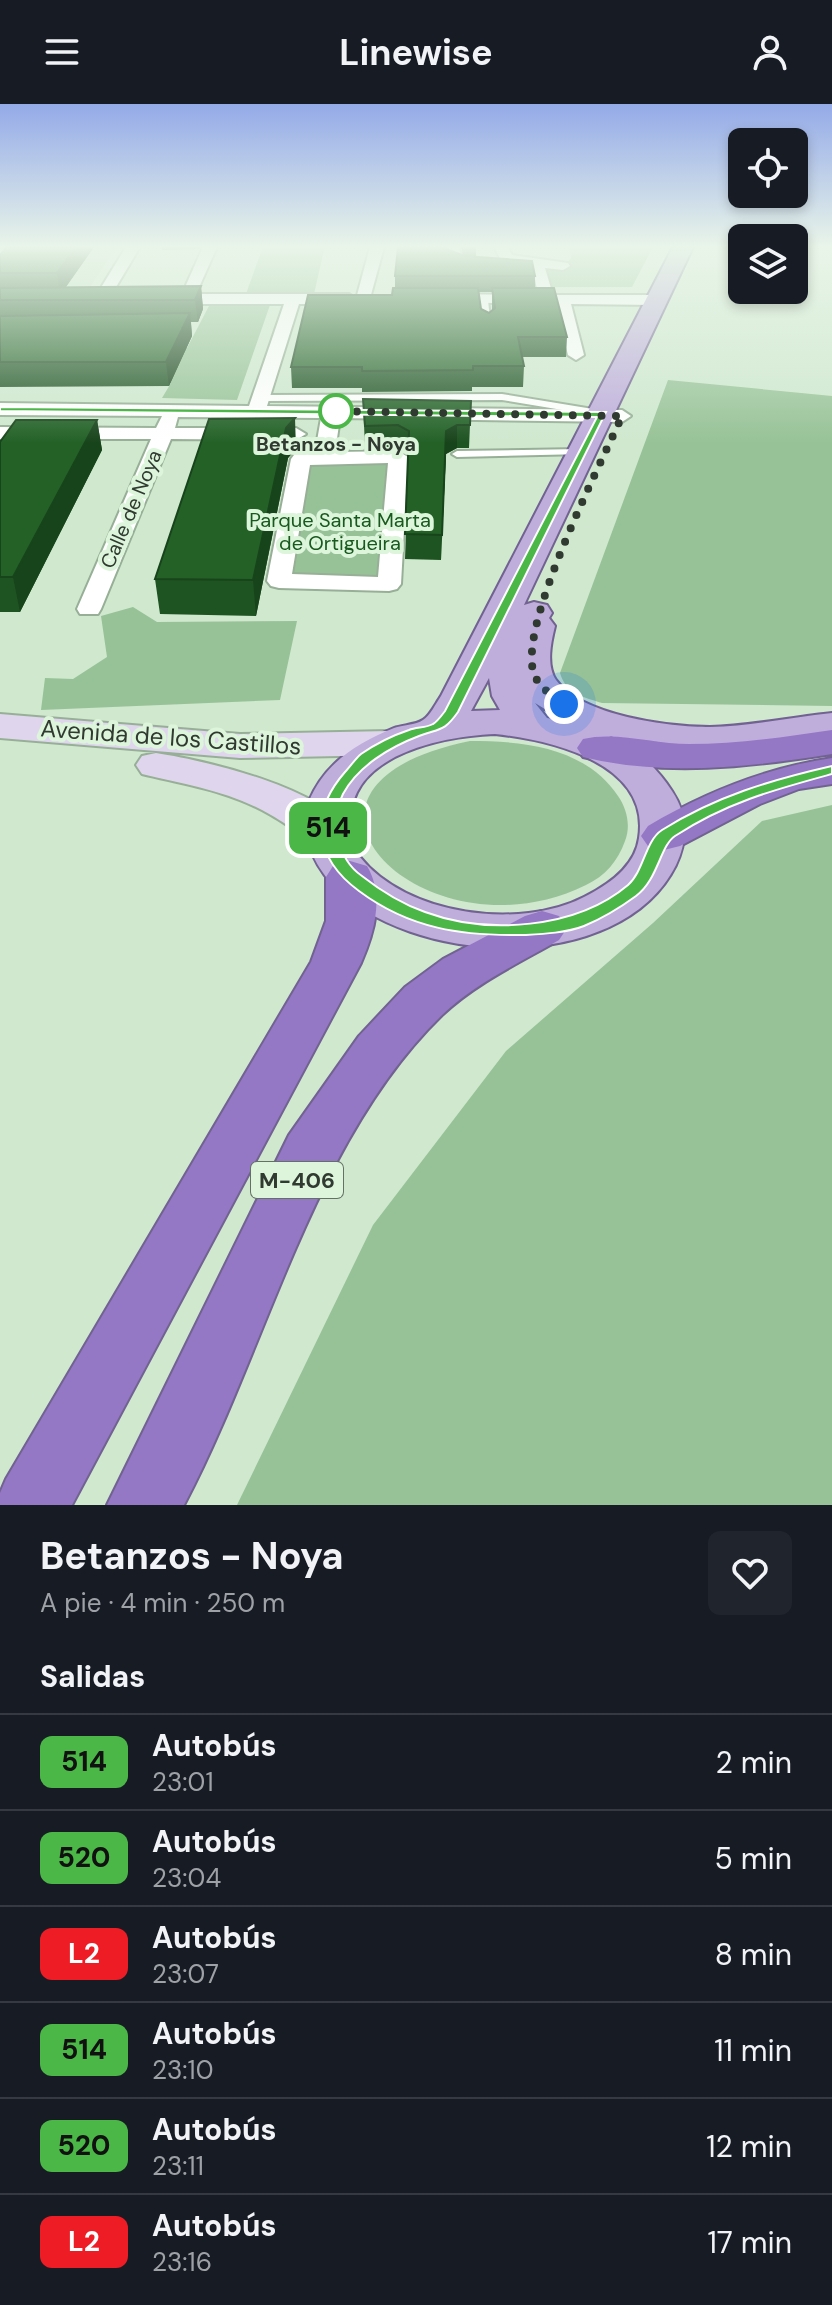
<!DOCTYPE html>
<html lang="es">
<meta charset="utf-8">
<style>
body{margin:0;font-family:"DM Sans",sans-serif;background:#20242c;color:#f1f3f6;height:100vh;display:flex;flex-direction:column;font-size:30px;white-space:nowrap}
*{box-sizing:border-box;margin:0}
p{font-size:26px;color:#9ea1a6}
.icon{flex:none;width:44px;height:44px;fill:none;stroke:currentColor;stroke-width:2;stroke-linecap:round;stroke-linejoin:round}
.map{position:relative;height:1401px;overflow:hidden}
.side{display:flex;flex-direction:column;background:#171b24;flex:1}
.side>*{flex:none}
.badge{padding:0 16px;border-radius:12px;font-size:28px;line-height:52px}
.controls{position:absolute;left:728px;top:24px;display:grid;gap:16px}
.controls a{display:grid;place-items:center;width:80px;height:80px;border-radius:12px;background:#171b24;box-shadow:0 4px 12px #0003;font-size:40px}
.you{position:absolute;width:40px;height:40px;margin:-20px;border:6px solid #fff;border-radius:50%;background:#1a73e8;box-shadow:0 0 0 12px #1a73e833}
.map>.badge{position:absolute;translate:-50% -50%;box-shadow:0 0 0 4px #fff}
h2{padding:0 40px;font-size:30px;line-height:72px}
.round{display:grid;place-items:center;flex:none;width:84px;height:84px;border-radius:12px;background:#20242c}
.head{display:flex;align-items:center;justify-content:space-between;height:136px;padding:0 40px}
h1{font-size:38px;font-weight:700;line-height:60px}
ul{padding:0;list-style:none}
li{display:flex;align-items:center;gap:24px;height:96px;padding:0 40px;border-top:2px solid #363941}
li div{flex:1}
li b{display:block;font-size:30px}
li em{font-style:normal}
li .badge{min-width:88px;font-weight:700;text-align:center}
header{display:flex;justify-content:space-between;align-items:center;height:104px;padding:0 40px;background:#171b24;font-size:36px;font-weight:700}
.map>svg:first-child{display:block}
.built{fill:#c0dfc0}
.green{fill:#97c297}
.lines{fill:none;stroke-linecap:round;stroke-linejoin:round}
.lane-casing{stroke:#97af96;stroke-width:4}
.street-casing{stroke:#97af96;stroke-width:4}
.secondary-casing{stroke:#97af96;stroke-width:4}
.primary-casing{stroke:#716291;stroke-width:4}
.highway-casing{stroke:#716291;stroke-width:4}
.lane{fill:#fff;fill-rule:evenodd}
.street{fill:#fff;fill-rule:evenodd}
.secondary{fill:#dfd6ee;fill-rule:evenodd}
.primary{fill:#bfaddc;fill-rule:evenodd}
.highway{fill:#9477c5;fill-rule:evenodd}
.wall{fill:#1e5322;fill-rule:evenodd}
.shaded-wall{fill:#18441b}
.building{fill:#236127;stroke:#18441b;stroke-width:2}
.line{fill:#4ab747;stroke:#fff;stroke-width:2}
.walk{stroke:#303a30;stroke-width:8;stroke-dasharray:0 14.4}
.stop-dot{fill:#fff;stroke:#4ab747;stroke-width:4}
.labels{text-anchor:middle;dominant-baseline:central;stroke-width:8;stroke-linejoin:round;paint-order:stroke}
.far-stop-label{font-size:20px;font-weight:bold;fill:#303a30;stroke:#dcf5db}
.far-street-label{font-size:20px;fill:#303a30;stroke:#dcf5db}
.far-park-label{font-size:20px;fill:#18591e;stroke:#dcf5db}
.shield{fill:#dcf5db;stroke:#647263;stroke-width:2}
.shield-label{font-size:22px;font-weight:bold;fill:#303a30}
.street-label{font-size:24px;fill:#303a30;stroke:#dcf5db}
</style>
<header><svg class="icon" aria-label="menu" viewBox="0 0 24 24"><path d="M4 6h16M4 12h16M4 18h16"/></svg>Linewise<svg class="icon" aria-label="person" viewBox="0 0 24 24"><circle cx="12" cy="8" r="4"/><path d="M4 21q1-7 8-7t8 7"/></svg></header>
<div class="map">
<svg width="832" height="1401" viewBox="0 0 832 1401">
<rect width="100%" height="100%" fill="#cfe8ce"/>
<path class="built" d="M0 143H116L85 191H0Z"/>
<path class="green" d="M268 143H330L324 146 314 190H246L262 145Z
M569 143H653L632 183H550L545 158H568L571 154Z
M210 200 270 201 237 296 162 294 171 279 29 244H187Z
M668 276 832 292V602L602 599C583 593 566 590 560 569Z
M399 353 390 481 278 478 300 354Z
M133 503 157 518 297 517 280 596 41 606 45 574 73 575 107 553 101 512Z
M470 637C524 637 585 643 618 692 627 705 631 722 625 737 618 757 605 772 586 781 426 860 244 683 470 637Z
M832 701V1401H237L373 1121 506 947 653 819 762 717Z"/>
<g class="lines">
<defs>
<path id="lane" d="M484 194 488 196 491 224 487 226 483 224 480 196Z
M502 290 599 306 603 309 599 312 502 296 263 297 259 294 263 291Z
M581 345 586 348 584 350 457 353 452 350 457 347Z"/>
<path id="street" d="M126 143H140L107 198H97L94 195Z
M203 143H217L196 190H349L356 195 370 143H384L369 198 364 200 356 195 349 200H299L267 302 622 306 631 312 622 318 340 314 335 348 398 347 408 353 401 480 397 485 389 487 279 484 271 482 267 477 291 355 294 351 315 348 321 314 178 313 175 324H296L306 330 296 336 171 335 101 505 98 510H80L77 505 151 335H0V323L156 324 162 312 0 311V299L249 302 284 200H161L153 195 161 190H182ZM388 359 378 473 292 470 310 361Z
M445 143H459L461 155 465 156 506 159 502 158 494 143H508L512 151 568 159 570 162 563 166 545 164 553 191H655L663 196 655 201 571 200 584 251 576 256 568 251 555 200 436 198 433 195 441 190 538 191 534 170 449 161Z"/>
<path id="secondary" d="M0 610 240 630 389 627 403 631 409 639 403 647 389 651 240 654 0 634Z
M156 649C207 657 320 683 350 728L343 738C314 745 296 725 271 711 230 687 187 681 142 670L136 661 142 652Z"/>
<path id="primary" d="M673 143H693L524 501 534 498 547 501 552 509 549 514 555 522C551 538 546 561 556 576 582 612 669 623 710 623 751 622 792 613 832 609V633L710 647 669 645 609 632C636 645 656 662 672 687 688 711 688 735 676 761 620 873 409 863 332 780 313 759 297 725 309 697 325 659 357 639 394 624 402 621 416 621 423 616 430 612 436 599 441 592ZM489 574 492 592 500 606 471 607ZM535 599 566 618 547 614ZM495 630C551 636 651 659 639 734 635 763 608 781 584 793 520 826 407 812 360 753 351 742 351 726 351 713 353 649 446 632 495 630Z"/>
<path id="highway" d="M832 626V650C750 663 665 673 583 653L577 644 583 635C616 627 655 640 689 640 737 640 785 633 832 626Z
M832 654V680L799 685 760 700 680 742 664 746 648 742 641 732 648 722C706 688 765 664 832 654Z
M350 757 367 762C385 792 374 829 361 859L72 1401H0V1389L6 1375 311 858 326 817V773L333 762Z
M542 807 559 812 567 824 559 836C519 859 476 879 442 911 313 1036 267 1244 184 1401H107L289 1031 359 932 405 883 443 855 525 812Z"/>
</defs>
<use href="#lane" class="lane-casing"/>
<use href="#street" class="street-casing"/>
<use href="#secondary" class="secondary-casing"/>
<use href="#primary" class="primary-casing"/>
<use href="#highway" class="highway-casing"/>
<use href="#lane" class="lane"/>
<use href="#street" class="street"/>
<use href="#secondary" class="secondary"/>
<use href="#primary" class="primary"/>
<use href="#highway" class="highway"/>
</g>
<path class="wall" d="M94 143 66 183 201 182 203 205 198 218H191L192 232 169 282 0 283V151Z
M162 143H201L199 145 162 146Z
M461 143H476V153L535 172V184L567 233 566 253H522L524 262 523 283H472V287L362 288V284H292L291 263 392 191 395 184V172L446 145 463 152ZM479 188H492V207L489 209 481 205Z
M363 295 471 297 469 344H457L446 350 441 456 405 455 409 350 398 344 365 345Z
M97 316 102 346 20 508H0V338Z
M296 345 288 354 256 512 160 510 155 475Z"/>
<path class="shaded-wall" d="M76 143H94L60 191 57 169Z
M201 182 203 205 198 218 195 196Z
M190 209 192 232 169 282 166 258Z
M295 314 296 345 288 354 256 512 253 476 286 324Z
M97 316 102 346 20 508 13 473Z
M457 321V344L446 350 441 456 446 327Z"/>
<path class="building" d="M7 143H76L57 169H0V151Z
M398 143H446V145L465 152 532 157 535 172H395Z
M201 182 195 196H0V184Z
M393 184H478L481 205 489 209 495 204 492 184H554L567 233H518L524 262H473V266L362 267V263H291L308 191H392Z
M190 209 166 258H0V212Z
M363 295 471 297 470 321H457L446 327 442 431 405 430 409 327 398 321 365 322Z
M295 314 286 324 253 476 155 475 209 315Z
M16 316H97L13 473H0V338Z"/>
<linearGradient id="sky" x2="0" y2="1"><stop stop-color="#94aae8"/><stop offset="0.42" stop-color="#e9f5e9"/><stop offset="1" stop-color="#e9f5e9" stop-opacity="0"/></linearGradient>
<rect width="832" height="339" fill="url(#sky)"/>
<path class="line" d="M0 303 606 308 458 608C444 628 440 624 419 632 390 643 358 662 343 690 330 716 337 755 362 772 381 787 402 800 425 808 487 831 576 825 628 781 644 767 645 737 662 726 716 692 771 676 832 662V670C777 685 727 698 675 732 660 742 658 776 636 792 621 803 601 815 584 822 566 829 543 830 524 831 462 832 410 825 359 787 314 754 309 709 345 668 350 663 355 655 361 650 374 641 394 631 409 626 416 623 426 624 433 620 437 618 442 611 445 607L597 313 0 307Z"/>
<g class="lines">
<path class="walk" d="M336 307H332L622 312C600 362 517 522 534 570 540 585 552 591 564 600"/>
</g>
<circle class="stop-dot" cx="336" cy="307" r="16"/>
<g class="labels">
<g class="far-stop-label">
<text x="336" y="340">Betanzos - Noya</text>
</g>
<g class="far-street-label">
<text transform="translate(131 405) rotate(-67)">Calle de Noya</text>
</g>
<g class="far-park-label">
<text x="340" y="416">Parque Santa Marta<tspan x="340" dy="23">de Ortigueira</tspan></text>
</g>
<rect class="shield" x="251" y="1058" width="92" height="36" rx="6"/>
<g class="shield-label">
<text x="297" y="1076">M-406</text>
</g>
<g class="street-label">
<text transform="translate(171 633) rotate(4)">Avenida de los Castillos</text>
</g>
</g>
</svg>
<div class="controls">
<a><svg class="icon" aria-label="locate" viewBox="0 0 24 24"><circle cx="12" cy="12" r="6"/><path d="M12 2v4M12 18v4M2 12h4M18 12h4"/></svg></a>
<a><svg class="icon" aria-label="layers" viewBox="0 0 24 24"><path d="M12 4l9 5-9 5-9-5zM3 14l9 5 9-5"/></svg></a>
</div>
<div class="you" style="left:564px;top:600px"></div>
<b class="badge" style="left:328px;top:724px;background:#4ab747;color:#111">514</b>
</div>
<section class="side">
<div class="head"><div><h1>Betanzos - Noya</h1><p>A pie · 4 min · 250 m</p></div><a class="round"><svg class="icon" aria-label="heart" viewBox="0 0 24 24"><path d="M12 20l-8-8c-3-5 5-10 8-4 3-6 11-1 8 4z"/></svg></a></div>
<h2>Salidas</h2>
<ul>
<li><span class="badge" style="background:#4ab747;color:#111">514</span><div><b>Autobús</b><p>23:01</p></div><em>2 min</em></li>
<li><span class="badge" style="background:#4ab747;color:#111">520</span><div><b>Autobús</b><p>23:04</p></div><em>5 min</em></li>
<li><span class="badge" style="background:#ee1c25;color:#fff">L2</span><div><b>Autobús</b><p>23:07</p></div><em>8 min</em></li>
<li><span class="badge" style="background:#4ab747;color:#111">514</span><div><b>Autobús</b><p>23:10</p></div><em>11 min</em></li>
<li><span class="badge" style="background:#4ab747;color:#111">520</span><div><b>Autobús</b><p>23:11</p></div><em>12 min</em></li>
<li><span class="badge" style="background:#ee1c25;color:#fff">L2</span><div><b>Autobús</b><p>23:16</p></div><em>17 min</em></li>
</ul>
</section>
